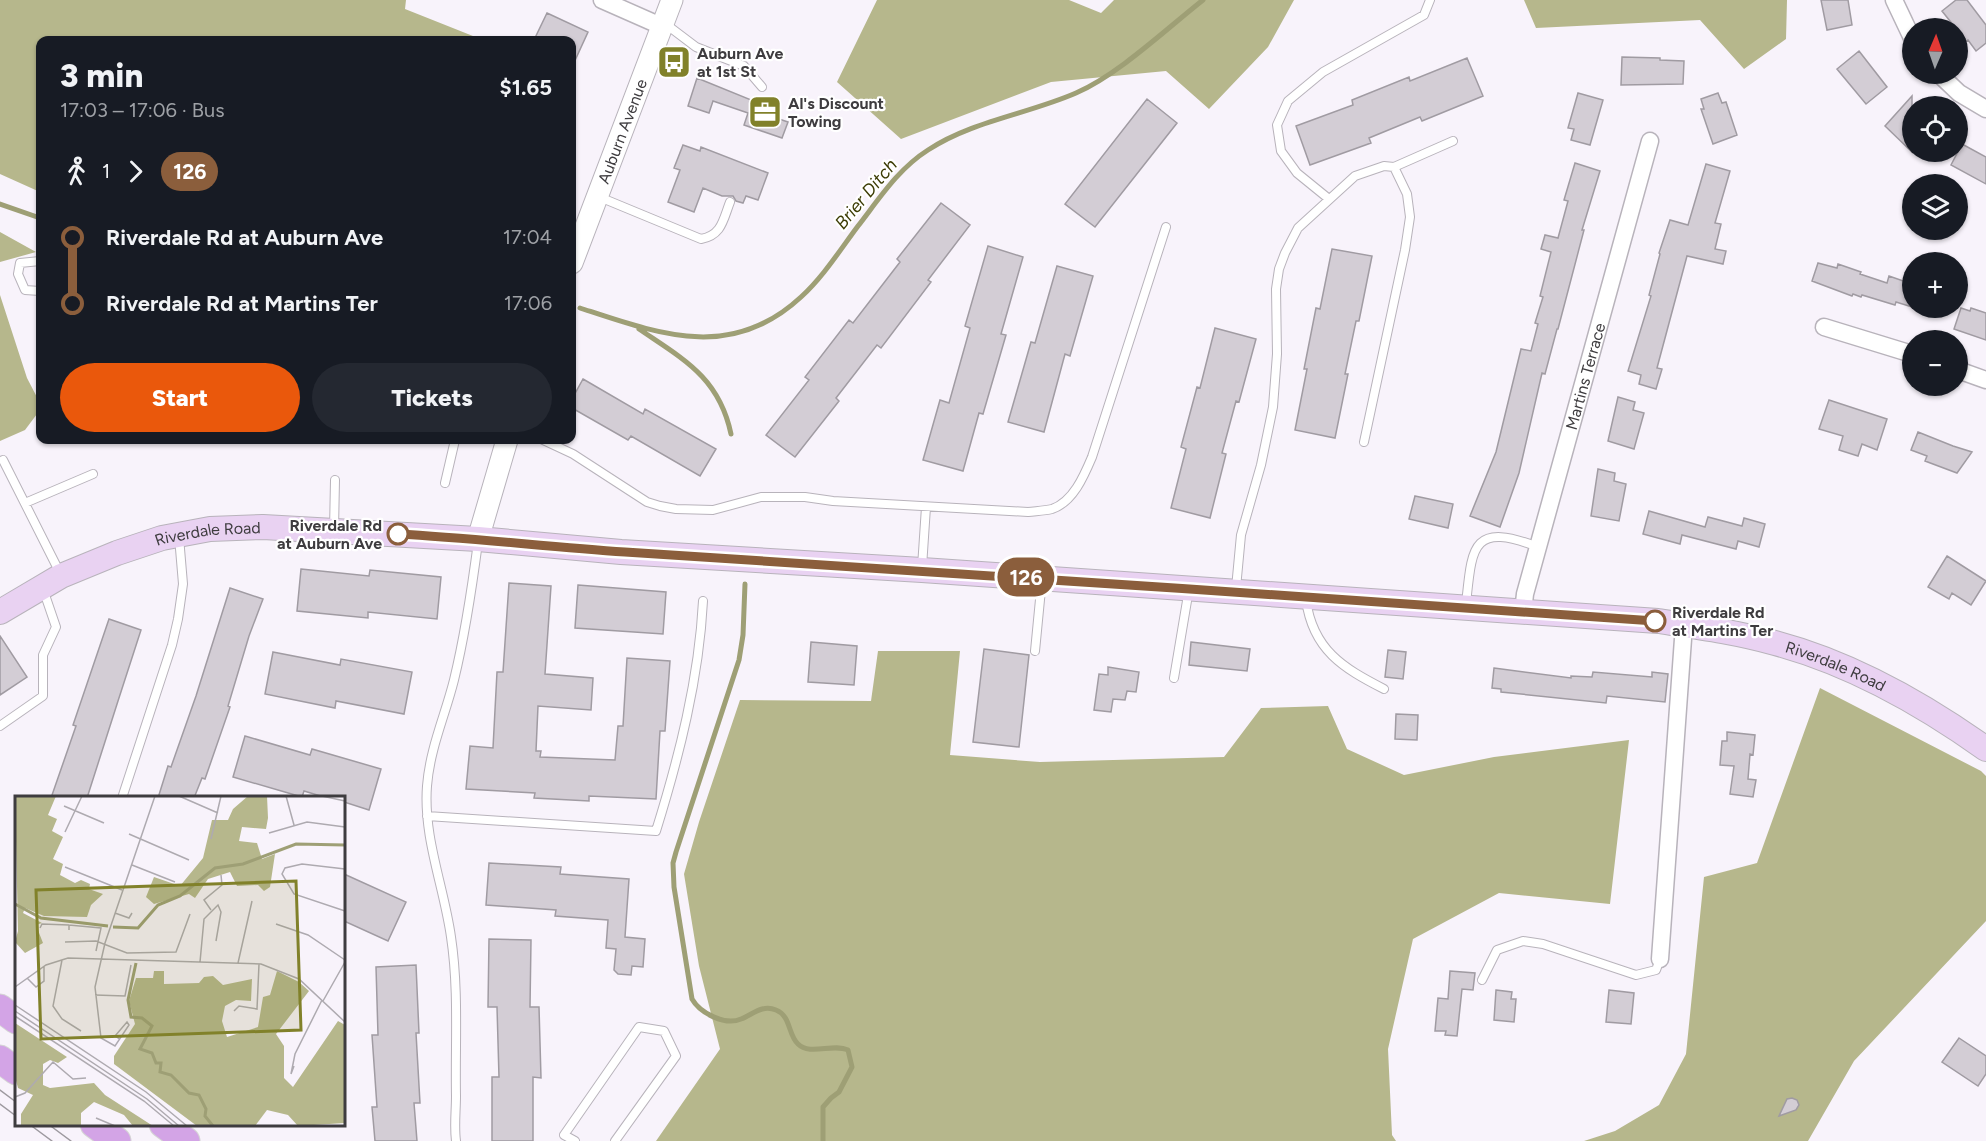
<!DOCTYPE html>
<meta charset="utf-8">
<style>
body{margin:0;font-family:Figtree,sans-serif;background:#242831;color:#f1f3f6;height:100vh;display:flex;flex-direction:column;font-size:22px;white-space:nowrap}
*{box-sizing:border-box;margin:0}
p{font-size:20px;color:#9ea1a6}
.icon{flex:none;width:33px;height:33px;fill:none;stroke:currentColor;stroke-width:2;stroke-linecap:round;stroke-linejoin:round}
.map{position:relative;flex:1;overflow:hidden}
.drawer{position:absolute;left:36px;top:36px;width:540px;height:408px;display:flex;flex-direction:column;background:#171b24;border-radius:12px;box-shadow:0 2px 4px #0004}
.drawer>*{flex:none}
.badge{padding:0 12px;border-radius:20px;font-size:21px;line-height:39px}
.needle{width:39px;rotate:2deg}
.controls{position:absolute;left:1902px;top:18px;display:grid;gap:12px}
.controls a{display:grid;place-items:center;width:66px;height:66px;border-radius:50%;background:#171b24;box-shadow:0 2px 4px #0004;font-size:30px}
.map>.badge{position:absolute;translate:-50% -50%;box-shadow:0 0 0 3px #fff}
.legs{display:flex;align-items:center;gap:9px;height:66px;padding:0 24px;font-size:20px}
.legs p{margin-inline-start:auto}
.summary{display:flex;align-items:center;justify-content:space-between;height:102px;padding:0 24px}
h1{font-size:33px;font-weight:800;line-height:45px}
.action{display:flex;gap:12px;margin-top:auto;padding:12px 24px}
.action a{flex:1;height:69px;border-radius:36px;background:#ea580c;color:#fff;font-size:24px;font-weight:800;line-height:69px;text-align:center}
.action a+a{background:#242831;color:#f1f3f6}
ul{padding:0 24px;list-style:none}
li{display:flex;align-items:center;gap:21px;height:66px;font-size:22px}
li i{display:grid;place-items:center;width:9px;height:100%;margin:0 8px;background:currentColor}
li i::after{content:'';width:15px;height:15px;margin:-8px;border:4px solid;border-radius:50%;background:#171b24}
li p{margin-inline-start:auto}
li:first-child i{background:linear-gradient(#0000 50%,currentColor 0)}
li:last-child i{background:linear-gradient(currentColor 50%,#0000 0)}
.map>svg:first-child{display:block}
.forest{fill:#b6b78c}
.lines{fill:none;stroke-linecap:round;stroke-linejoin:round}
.stream{stroke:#9e9f75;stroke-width:5}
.building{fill:#d3cdd5;stroke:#a09ba2;stroke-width:1.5}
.service-casing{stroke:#b8b3bb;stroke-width:10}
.minor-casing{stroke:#b8b3bb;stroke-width:19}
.tertiary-casing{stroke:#b8b3bb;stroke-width:23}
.secondary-casing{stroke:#b8b3bb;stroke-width:26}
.primary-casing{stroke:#d5d4d5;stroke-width:29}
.service{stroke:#fff;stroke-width:8}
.minor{stroke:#fff;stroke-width:16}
.tertiary{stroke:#fff;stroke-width:21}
.secondary{stroke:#e9d2f2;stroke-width:24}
.primary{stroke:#d3a4e6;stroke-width:27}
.tram{stroke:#9d999f;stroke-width:1.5}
.line-1-casing{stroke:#fff;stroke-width:14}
.line-1{stroke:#8b5e3c;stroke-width:9}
.stop-1-dot{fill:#fff;stroke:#8b5e3c;stroke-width:3}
.labels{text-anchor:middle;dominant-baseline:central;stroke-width:4.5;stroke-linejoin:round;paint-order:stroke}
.poi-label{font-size:16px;font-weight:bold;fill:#3e3c3f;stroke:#fff;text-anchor:start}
.street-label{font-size:16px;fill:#3e3c3f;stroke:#fff}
.stop-label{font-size:16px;font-weight:bold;fill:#3e3c3f;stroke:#fff;text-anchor:end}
.water-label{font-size:18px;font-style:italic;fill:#3c3c05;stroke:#fff}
.inset-river{fill:none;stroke:#9e9f75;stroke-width:3}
.inset-road{fill:none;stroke:#aeaab0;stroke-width:1.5}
.view{fill:#81812a;fill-opacity:0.15;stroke:#81812a;stroke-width:3}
.inset-edge{fill:none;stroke:#3e3c3f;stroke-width:3}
</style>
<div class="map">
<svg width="1986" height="1141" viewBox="0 0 1986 1141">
<rect width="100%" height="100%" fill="#f8f3fb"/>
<path class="forest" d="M0 0H406L405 9 483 40H40V192L0 174Z
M877 0H1069L1101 13 1114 0H1294L1268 47 1209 109 1166 71 1051 82 901 139 837 82Z
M1524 0H1787L1786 39 1744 69 1700 20 1536 28Z
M0 232 36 252 0 262Z
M0 295 27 378 40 403V410L25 430 0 441Z
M878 651H960L950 755 1040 762 1224 757 1261 708 1328 706 1347 749 1404 775 1494 757 1629 740 1610 904 1499 893 1413 939 1388 1049 1392 1135 1396 1141H656L720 1049 699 966 684 874 699 822 740 700 871 701Z
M1820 688 1981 771 1986 776V921L1854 1061 1808 1141H1584L1615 1131 1659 1105 1686 1054 1704 877 1757 863Z"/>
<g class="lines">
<path class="stream" d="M0 204 40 218
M580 308C659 334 731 362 801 297 823 277 840 250 858 226 879 199 898 169 928 150 972 121 1028 114 1076 93 1119 74 1165 30 1203 0
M639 329C683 359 719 377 731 434
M745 584 743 635 739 660 676 852 673 863 674 887 692 999C700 1013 725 1026 741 1019 752 1015 762 1004 776 1010 791 1016 788 1035 798 1044 810 1056 833 1043 848 1050L852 1067 839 1092 831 1098 823 1107V1141"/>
</g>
<path class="building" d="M1821 0H1848L1852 25 1827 30Z
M1956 0H1967L1986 25V43L1976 51 1968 40 1966 41 1942 11Z
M547 13 588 32 572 67V40H534Z
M1859 51 1887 87 1866 104 1837 69Z
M1622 57 1660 58V60L1684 61 1683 84 1621 85Z
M1467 58 1483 96 1422 121 1420 117 1369 138 1371 143 1310 165 1296 126 1353 105 1352 100 1409 77 1410 81Z
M697 78 778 111 776 118 788 122 782 138 744 125 748 113 713 101 709 113 688 106Z
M1578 93 1603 100 1590 145 1571 140 1574 129 1568 128Z
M1718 93 1722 103 1726 102 1737 135 1713 144 1701 109H1704L1701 99Z
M1912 96V152L1885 126Z
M1147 99 1177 123 1095 227 1065 204Z
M1962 144 1986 157V184L1951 165Z
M683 145 700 151 701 147 768 173 758 200 746 196 743 203 736 201 733 196H722L703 188 694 212 668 202 680 170 674 168Z
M1575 163 1600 171 1582 230H1584L1558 329H1557L1545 374 1542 373 1519 473 1500 527 1470 516 1496 452 1521 349 1531 351 1538 324 1535 323 1543 297 1540 296 1551 252 1541 249 1545 235 1558 238 1568 201 1564 200Z
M1706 164 1730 171 1715 223 1721 224 1715 249 1726 251 1723 264 1687 256 1657 368 1662 369 1656 389 1639 384 1641 375 1628 371 1651 296 1649 295 1660 254 1659 253 1670 220 1688 225Z
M941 203 970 225 928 280 931 282 881 348 877 345 836 398 839 401 795 457 766 435 809 380 805 377 849 320 853 323 900 262 897 259Z
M988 246 1023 257 1001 334 1006 335 983 414 979 413 963 471 923 460 940 400 949 403 970 328 965 326Z
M1332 249 1372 256 1359 321H1356L1345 374H1348L1335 438 1295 430 1307 369H1304L1316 308 1320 309Z
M1818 263 1837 268 1838 264 1861 272 1860 274 1887 283 1889 276 1912 284V307L1896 302 1895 305 1862 295 1861 297 1853 294 1852 296 1812 281Z
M1057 266 1093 276 1070 356 1065 354 1044 432 1008 422 1031 342 1035 343Z
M1961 308 1970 311 1971 308 1986 313V340L1954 329Z
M1215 328 1256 339 1239 402 1236 401 1222 453 1226 454 1210 518 1171 508 1186 449 1181 447 1197 387 1200 388Z
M583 379 643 414 645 409 716 449 700 476 631 436 628 440 572 408V399Z
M1618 397 1635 402 1633 410 1644 413 1634 449 1608 441Z
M1829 400 1887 419 1877 450 1862 444 1858 456 1839 450 1843 436 1819 429Z
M1918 432 1953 446 1972 452 1957 473 1925 461 1927 456 1911 450Z
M1598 469 1615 473 1614 481 1626 484 1619 521 1591 516Z
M1415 496 1453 504 1448 528 1409 519Z
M1649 511 1705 527 1708 517 1742 526 1744 518 1765 524 1759 547 1738 541 1736 549 1682 535 1680 544 1643 534Z
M1947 556 1986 581 1971 605 1952 593 1949 599 1928 587Z
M301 569 369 576 370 570 441 577 437 619 368 612V618L297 611Z
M509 583 551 586 545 674 593 678 591 710 538 706 536 751H541L540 757 615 760 618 726H623L627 658 670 661 665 731H660L656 799 589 796V801L534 798 535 793 466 789 470 746 493 748 497 672H503Z
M578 585 666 592 663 634 575 628Z
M230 588 263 599 249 636 228 706 230 707 205 779 202 778 194 798H158L168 766 171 767 196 696Z
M109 619 141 630 118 701 87 798H51L76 726 73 725Z
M0 636 27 677 0 695Z
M811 642 857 646 854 685 808 682Z
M1191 642 1250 649 1247 671 1189 665Z
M984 649 1029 655 1019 747 973 742Z
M1388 650 1406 652 1403 679 1385 677Z
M273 652 340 665 341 659 412 672 404 714 336 701 335 708 265 694Z
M1108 667 1139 672 1136 692 1127 691 1125 700 1113 699 1111 712 1094 710 1099 674 1108 675Z
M1494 668 1571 678V676L1592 677 1593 672 1652 677V672L1668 674 1665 702 1607 696 1606 703 1501 692V689L1492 688Z
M1396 714 1418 715 1417 740 1395 739Z
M1727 732 1755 735 1753 755 1750 754 1748 779 1756 780 1753 797 1730 794 1734 766 1720 765 1722 741H1727Z
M245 736 310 755 312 749 381 769 369 810 344 802V798H327L304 791 302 797 233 777Z
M489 863 561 867 560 874 629 879 625 937 645 939 643 967 632 966 631 975 618 974 614 970 616 949 606 948 608 920 555 916 556 910 486 905Z
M344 874 406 902 388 941 344 921Z
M489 939 531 940 530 1007H539L541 1078 533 1077V1141H492V1077H499L497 1007H488Z
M416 965 419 1033H416L420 1103H414L417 1141H375L372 1107H377L372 1035H378L376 967Z
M1450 971 1475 973 1473 990 1462 989 1457 1036 1445 1035 1446 1031H1435L1438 998 1448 999Z
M1496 990 1512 992 1511 999H1516L1514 1022 1494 1020Z
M1609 990 1634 993 1631 1024 1606 1022Z
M1959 1038 1986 1056V1074L1978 1086 1942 1062Z
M1792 1098 1797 1100 1799 1105 1796 1110 1779 1116 1787 1099Z"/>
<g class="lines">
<defs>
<path id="service" d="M663 22 696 47 744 66 762 87
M1394 167 1453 141
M597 196 701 239C722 235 723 220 730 202
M1329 199 1297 173 1281 151 1277 125 1288 101 1323 72 1424 15 1430 0
M40 261 20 263 18 274 25 290 40 291
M543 440 573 454 647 502 660 506 676 509 713 510 761 497H805L833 501 1028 512C1035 511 1044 511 1052 509 1073 502 1084 476 1092 457L1166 227
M3 460 60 573
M445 483 455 440
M25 503 93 474
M334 530 335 480
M922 567 926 507
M1236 588 1241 535 1261 465 1273 407 1277 354 1276 289 1279 269 1285 253 1298 228 1355 176 1384 166 1394 167 1407 194 1410 217 1405 250 1364 442
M1306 600C1313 650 1343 668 1384 689
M1466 604C1472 548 1471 521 1538 547
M1035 651 1042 579
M1174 678 1189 589
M0 726 43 696V655L56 627 43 589
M122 798 172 645 178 619 183 584 179 537
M427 816 656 831C679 757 699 679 703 601
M1482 980 1497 950 1523 941 1543 944 1636 975 1656 970 1660 959
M456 1141C454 1126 456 1111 456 1096 455 1043 459 990 451 937 444 887 423 837 427 786 430 748 445 716 454 680 465 635 472 588 478 542
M575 1141 564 1135 639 1027 664 1031 676 1056 615 1141"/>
<g id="minor">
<path d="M602 0 661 26"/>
<path d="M1894 0 1912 38"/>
<path d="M1939 74 1959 93 1986 109"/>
<path d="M1824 327 1912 354"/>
<path d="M1958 370 1986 380"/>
<path id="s1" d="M1523 612 1525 594 1650 141"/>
<path d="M1660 959 1684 625"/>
</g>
<g id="tertiary">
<path id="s2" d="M572 263 672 0"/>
<path d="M478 539 507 440"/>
</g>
<g id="secondary">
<path id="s3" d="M0 612 61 576 117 553 162 538 210 529 263 527 478 539 621 552 922 570 1658 621C1698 627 1736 632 1775 643 1850 663 1923 704 1986 749"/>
</g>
<path id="primary" d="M0 1008 16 1020
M0 1059 16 1071
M94 1124 117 1141
M163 1124 186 1141"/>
</defs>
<use href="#service" class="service-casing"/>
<use href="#minor" class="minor-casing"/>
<use href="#tertiary" class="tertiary-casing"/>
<use href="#secondary" class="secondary-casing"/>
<use href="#primary" class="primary-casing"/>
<use href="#service" class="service"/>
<use href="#minor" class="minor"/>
<use href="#tertiary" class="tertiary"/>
<use href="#secondary" class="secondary"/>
<use href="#primary" class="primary"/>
<path class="tram" d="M0 1090 16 1102
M0 1104 16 1116
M29 1124 52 1141
M48 1124 71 1141"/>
</g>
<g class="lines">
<defs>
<path id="line-1" d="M398 534C474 538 549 547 625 552 968 575 1312 596 1655 621"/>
</defs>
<use href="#line-1" class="line-1-casing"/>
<use href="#line-1" class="line-1"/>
</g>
<defs>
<symbol id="bus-square" viewBox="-11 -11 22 22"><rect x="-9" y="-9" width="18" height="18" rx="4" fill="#81812a" stroke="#fff"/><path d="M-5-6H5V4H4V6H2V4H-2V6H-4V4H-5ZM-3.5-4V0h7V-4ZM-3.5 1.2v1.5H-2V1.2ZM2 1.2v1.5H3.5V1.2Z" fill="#fff"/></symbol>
<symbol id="office-square" viewBox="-11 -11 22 22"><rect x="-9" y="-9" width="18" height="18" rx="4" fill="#81812a" stroke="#fff"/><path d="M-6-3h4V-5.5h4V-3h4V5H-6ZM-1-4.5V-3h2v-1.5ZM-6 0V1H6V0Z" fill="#fff"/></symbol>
</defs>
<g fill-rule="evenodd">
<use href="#bus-square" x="655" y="43" width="38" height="38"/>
<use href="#office-square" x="746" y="93" width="38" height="38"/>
</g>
<g class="stop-1-dot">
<circle cx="398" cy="534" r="10"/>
<circle cx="1655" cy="621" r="10"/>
</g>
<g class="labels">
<g class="poi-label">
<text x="697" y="53">Auburn Ave<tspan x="697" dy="18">at 1st St</tspan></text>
<text x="788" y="103">Al's Discount<tspan x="788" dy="18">Towing</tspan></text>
</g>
<g class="street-label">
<text stroke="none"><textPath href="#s2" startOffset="141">Auburn Avenue</textPath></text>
<text stroke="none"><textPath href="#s1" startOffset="244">Martins Terrace</textPath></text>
<text stroke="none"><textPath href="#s3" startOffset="225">Riverdale Road</textPath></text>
<text stroke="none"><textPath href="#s3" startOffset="1863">Riverdale Road</textPath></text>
</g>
<g class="stop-label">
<text x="382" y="525">Riverdale Rd<tspan x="382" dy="18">at Auburn Ave</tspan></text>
<text x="1672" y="612" text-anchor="start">Riverdale Rd<tspan x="1672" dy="18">at Martins Ter</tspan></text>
</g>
<g class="water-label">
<text transform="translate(866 194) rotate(-50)">Brier Ditch</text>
</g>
</g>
<g transform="translate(15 796)">
<rect width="330" height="330" fill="#f8f3fb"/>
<path d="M0 0H41L33 19 42 23 37 35 48 41 38 63 48 68 45 79 60 87 66 84 75 88 74 93 88 98 76 109 72 121 29 120 10 112 8 117 27 127 21 129 28 147 10 157 0 146 3 135ZM233 0H252L253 22 251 33 227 31 224 45 242 47 247 63 260 58 255 91 249 95 243 89 222 90 215 76 193 83 180 102 174 98 139 108 131 101 139 81 165 90 188 62 197 24H213L218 13ZM139 175H149V188L184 187 189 181 198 180 208 189 237 183 236 205 221 204 210 210 207 225 212 241 243 231 248 201 255 199 262 175 284 186 294 195 261 238 269 250V282L278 291 323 225 330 229V327L283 330 273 319 252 314 240 330H182L99 268V260L120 228 114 205 121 182H138ZM0 227 52 261 43 267 35 264 28 268V289L35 292 79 287 90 299 138 330H118L109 319 79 306 66 317V330H6V318L18 299 3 292 0 281Z" fill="#b6b78c"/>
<path class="inset-river" d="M0 108 26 122 93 130M98 131 123 132 143 109 165 100 200 72 228 68 281 48 330 49M121 167 113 204 116 221 127 222 137 230 125 253 137 257 141 267H146L145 276 156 279 174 297 184 299 191 313 190 320 198 330"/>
<path class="inset-road" d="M164 0 203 17M271 0 279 29M307 0 330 5M49 10 89 27M50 36 67 0M254 37 292 26 330 31M114 38 174 64M196 43 206 0M117 69 160 86M50 71 107 94M330 73 287 68 270 72 267 78 279 98 330 115M196 114 189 104 207 89 206 79M100 117 114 122 117 117M261 128 293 139 330 164M25 132 27 128 54 129M54 134V129L86 132 81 155M50 146 81 145 112 157 161 156 175 118M47 164 38 210 47 223 66 235M185 166 189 123 203 109 206 116 201 145M223 167 237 105M12 182 21 191 29 185V170M0 191 31 169 53 162 246 168 284 183 330 226M80 199 110 200 116 169M308 205 330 166M0 209 131 296 172 330M0 215 132 303 164 330M219 215 224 210 242 213 244 168M0 220 129 305 159 330M105 243 100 240 112 226 114 229 100 250 86 242 80 191 90 147 140 0M279 270 276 278 280 258 307 204M0 301 10 297 38 266 58 283 71 282M81 322 100 330"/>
<path class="view" d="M281 85 286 234 26 243 21 94Z"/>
<rect width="330" height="330" class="inset-edge"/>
</g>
</svg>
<div class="controls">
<a><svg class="needle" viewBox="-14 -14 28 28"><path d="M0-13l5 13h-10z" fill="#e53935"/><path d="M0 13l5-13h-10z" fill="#9ea1a6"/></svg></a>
<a><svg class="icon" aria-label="locate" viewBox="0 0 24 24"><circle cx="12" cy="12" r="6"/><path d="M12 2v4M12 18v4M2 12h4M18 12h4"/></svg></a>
<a><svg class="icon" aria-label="layers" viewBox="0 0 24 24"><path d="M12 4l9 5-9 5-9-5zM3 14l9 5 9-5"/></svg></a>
<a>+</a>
<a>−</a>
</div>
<b class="badge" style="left:1026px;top:577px;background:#8b5e3c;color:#fff">126</b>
<section class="drawer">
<div class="summary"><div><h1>3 min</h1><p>17:03 – 17:06 · Bus</p></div><b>$1.65</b></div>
<div class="legs"><svg class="icon" aria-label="walk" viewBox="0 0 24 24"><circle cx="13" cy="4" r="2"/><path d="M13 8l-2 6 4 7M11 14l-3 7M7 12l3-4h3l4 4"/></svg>1<svg class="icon" aria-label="forward" viewBox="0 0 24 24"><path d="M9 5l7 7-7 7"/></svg><b class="badge" style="background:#8b5e3c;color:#fff">126</b></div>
<ul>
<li><i style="color:#8b5e3c"></i><b>Riverdale Rd at Auburn Ave</b><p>17:04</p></li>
<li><i style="color:#8b5e3c"></i><b>Riverdale Rd at Martins Ter</b><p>17:06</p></li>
</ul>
<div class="action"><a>Start</a><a>Tickets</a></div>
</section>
</div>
